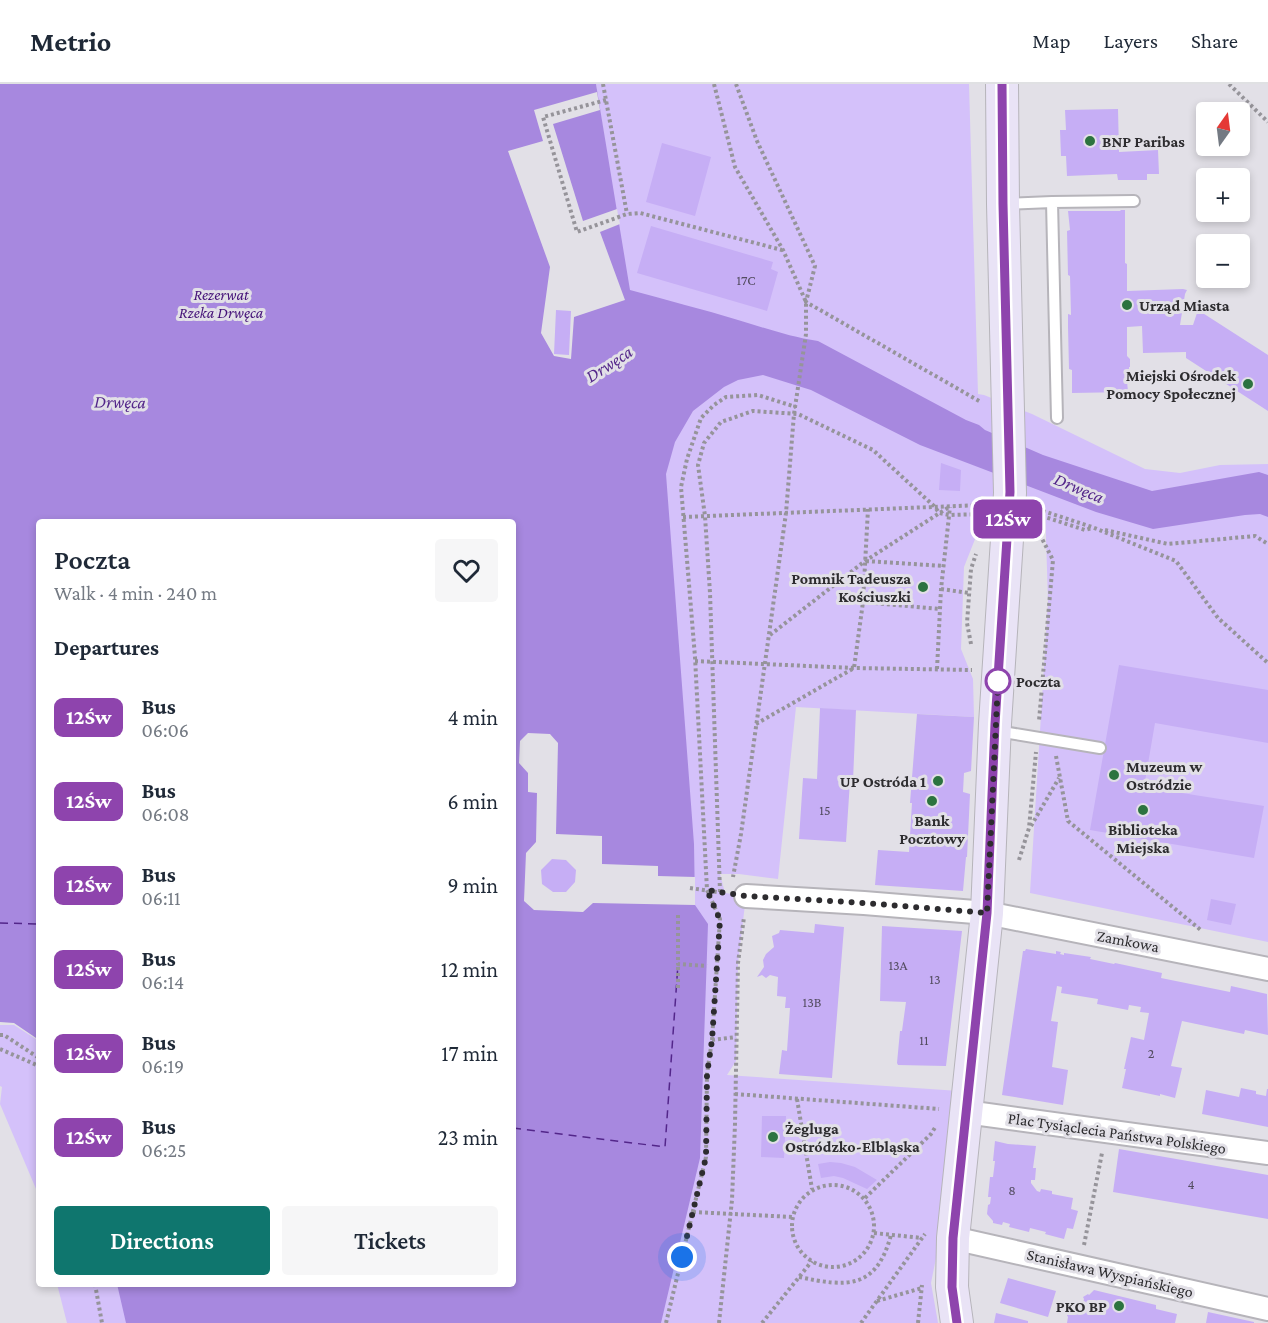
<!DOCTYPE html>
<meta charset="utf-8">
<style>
body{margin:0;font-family:"Crimson Pro",serif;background:#f6f6f7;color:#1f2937;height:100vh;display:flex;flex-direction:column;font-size:22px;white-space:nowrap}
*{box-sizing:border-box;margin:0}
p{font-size:20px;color:#747a83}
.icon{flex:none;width:33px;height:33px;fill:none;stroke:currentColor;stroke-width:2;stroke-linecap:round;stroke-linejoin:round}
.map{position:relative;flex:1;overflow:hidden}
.drawer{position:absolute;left:36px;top:435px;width:480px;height:768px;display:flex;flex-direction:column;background:#fff;border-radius:6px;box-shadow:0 3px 9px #0003}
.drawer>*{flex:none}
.badge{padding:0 12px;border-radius:9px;font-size:21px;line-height:39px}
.needle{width:39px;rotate:14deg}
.tools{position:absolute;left:1196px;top:18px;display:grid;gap:12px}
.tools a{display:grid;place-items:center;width:54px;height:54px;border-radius:6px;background:#fff;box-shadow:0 3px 9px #0003;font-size:30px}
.you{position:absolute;width:30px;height:30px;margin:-15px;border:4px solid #fff;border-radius:50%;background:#1a73e8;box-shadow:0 0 0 9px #1a73e833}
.map>.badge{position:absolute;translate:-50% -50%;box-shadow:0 0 0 3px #fff}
h2{padding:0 18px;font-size:22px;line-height:54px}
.round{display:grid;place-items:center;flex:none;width:63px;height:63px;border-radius:6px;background:#f6f6f7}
.headline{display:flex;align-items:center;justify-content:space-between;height:102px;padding:0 18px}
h1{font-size:28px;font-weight:600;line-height:45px}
.action{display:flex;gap:12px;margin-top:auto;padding:12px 18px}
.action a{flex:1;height:69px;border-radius:6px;background:#0f766e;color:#fff;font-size:24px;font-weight:600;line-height:69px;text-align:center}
.action a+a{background:#f6f6f7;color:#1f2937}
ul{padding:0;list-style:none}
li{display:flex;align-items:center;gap:18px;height:84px;padding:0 18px}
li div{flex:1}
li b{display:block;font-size:22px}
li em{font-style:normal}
li .badge{min-width:66px;font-weight:700;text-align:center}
header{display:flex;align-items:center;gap:36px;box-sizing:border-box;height:84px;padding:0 30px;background:#fff;border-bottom:2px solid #e0e1e3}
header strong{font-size:28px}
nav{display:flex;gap:33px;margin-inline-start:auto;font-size:21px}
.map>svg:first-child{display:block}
.green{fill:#d4c1fa}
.water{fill:#a788df}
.pier{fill:#e2e0e7}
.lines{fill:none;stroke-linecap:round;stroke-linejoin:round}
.ferry{stroke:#53268a;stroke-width:1.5;stroke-dasharray:8 6;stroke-linecap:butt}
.building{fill:#c6aef5}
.lane-casing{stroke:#b6b4ba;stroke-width:14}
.street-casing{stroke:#b6b4ba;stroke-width:26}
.secondary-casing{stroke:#b6b4ba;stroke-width:34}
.path{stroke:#96949a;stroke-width:4;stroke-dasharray:3 3;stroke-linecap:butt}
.lane{stroke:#fff;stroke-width:10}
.street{stroke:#fff;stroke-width:22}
.secondary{stroke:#e9e3f6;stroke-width:32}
.path-bridge{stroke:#96949a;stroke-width:4;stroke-dasharray:3 3;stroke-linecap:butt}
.line-casing{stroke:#fff;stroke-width:14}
.line{stroke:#8e44ad;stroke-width:9}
.walk{stroke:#2d2c2f;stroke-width:6;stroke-dasharray:0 10.8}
.poi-dot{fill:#2c733f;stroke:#e2e0e7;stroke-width:2}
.stop-dot{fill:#fff;stroke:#8e44ad;stroke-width:3}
.labels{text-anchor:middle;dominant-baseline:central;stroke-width:6;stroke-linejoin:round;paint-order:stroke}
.number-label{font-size:14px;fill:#534c60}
.poi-label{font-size:16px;font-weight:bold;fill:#2d2c2f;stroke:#e2e0e7;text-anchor:start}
.park-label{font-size:16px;font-style:italic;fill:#441178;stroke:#e2e0e7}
.stop-label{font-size:16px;font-weight:bold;fill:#2d2c2f;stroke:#e2e0e7;text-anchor:start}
.street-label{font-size:16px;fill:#2d2c2f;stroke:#e2e0e7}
.water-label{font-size:18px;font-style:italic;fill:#53268a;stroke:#e2e0e7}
</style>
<header>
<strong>Metrio</strong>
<nav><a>Map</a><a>Layers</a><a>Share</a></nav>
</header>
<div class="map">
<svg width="1268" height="1239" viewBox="0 0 1268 1239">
<rect width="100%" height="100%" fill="#e2e0e7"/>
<path class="green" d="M0 0 605 58 596 0H969L978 310 984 311 1032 330 1145 385 1180 389 1220 381 1268 380V858L1030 809 1048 518 1045 421 1023 419 981 412V440L964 483 961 565 973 595 974 633 796 623 778 795 739 790H720L725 809 746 812 738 879 736 977 727 991 959 1007 942 1144 931 1199 938 1239H67L57 1200H513V438H39Z
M0 941H14L39 957V1112L0 1020 2 1003 0 1002Z"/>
<path class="water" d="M0 0H596L630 206C666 216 702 225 738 236 765 244 790 253 818 257L966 336 979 341 985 346 1043 371 1152 407 1259 388 1268 391V433L1260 430 1245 431 1153 445 1096 428 920 361 811 306 763 291 738 296 724 303 693 327 675 358 666 390 694 760 695 821 708 840 700 1074 661 1239H126L117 1200H513V438H39V956L14 939 0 938Z"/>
<path class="pier" d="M597 8 600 26 553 40 583 137 617 125 620 140 600 148 625 216 574 233 571 275 554 272 541 249 550 183 508 67 543 57 534 26Z
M528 649 550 650 558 659 556 750 602 752V780L658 782V792L695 793V821L593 819 583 828 534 826 524 817 526 769 536 758 537 709 528 708V689L519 679 520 657Z"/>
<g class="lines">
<path class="ferry" d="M0 839 39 840
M513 1044 665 1063 678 880"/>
</g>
<path class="building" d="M1118 25 1119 68 1158 66 1159 90H1147V96H1118L1117 90 1067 92 1066 72H1061L1060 46H1066L1065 26Z
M662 59 711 73 695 132 646 118Z
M1120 126H1125V179L1127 180V207L1183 205 1187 206 1185 210 1180 241H1193L1198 226 1268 271V327L1186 274V268L1143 269 1142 242 1127 243V272L1130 275V283H1129V285L1126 286 1128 308 1072 309V286L1069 285 1068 243V230L1071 231 1070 192 1068 191 1067 147 1070 146 1068 127H1121Z
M651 142 773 178 771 185 778 188 767 227 637 189Z
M556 226 571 227 569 271 554 270Z
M941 379 961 386 960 407 939 406Z
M1119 581 1268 606V659L1155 639 1144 703 1264 722 1254 774 1090 746Z
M820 624 856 626 853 697H850L846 758 799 755 803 694 817 695Z
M917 630 974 633 971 687 964 689 963 708 970 710 967 773H966L963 807 875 801 878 766 909 768 912 719H910Z
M552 775 566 776 576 786 575 798 566 808H553L542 800 541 786Z
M1211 815 1236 820 1231 841 1207 836Z
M815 840 844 843 832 994 779 990 782 966 787 967 790 924H785L786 913 777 912 778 893 770 891 766 894 762 891 757 893 764 883 763 876 766 870 774 863 772 852 779 849 780 846 814 849Z
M882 842 962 847 946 982 898 981 897 979 900 947H902L906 918 880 917Z
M1026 865 1056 870V867L1061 868 1060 870 1064 871V869L1091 873 1090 875 1114 880 1115 879 1162 889 1161 894 1230 908 1231 902 1267 910 1268 951 1245 946 1244 950 1182 937 1171 982 1182 984 1175 1014 1160 1010V1012L1122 1004 1126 985H1124L1131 953 1144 956 1149 929 1140 928 1141 923 1129 921 1128 926 1097 920 1098 915 1061 909 1062 903 1057 902 1051 937 1058 938 1052 983 1068 986 1063 1021 1002 1011 1023 867H1025Z
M1241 1004 1256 1007V1010L1266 1012 1267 1005H1268V1043L1202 1030 1206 1006 1239 1013Z
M762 1032H786L784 1074 761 1073Z
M995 1057 1008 1060 1036 1062 1033 1084H1036L1035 1096H1031V1099L1037 1107 1040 1108 1041 1105 1052 1107V1110L1073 1114 1071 1125 1078 1127 1073 1145 1067 1144 1064 1155 1045 1150 1046 1148 1030 1144 1029 1148 1009 1143 1010 1140 1003 1138 1002 1141 993 1139V1137L987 1130 988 1121 990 1120 991 1113H988L990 1093H993L995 1077H993Z
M1119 1065 1268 1091V1135L1113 1108Z
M830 1078 841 1079 855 1083 877 1096 867 1105 843 1094 834 1092 821 1094 818 1080Z
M1008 1194 1056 1207 1048 1233 1000 1219Z
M1094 1206 1156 1221V1225L1177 1230 1175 1239H1067L1068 1233 1064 1226 1070 1222 1081 1226 1084 1215 1083 1213 1088 1210 1089 1211Z
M1208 1228 1254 1238V1239H1206Z
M996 1229 1028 1237V1239H994Z"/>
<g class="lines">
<defs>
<path id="lane" d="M1052 118 1134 117
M1006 120 1052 118 1057 334
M997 647 1100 664"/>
<path id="street" d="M746 812 864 819 987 829 1268 885
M966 1028 1268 1069
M953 1154 1268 1225"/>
<path id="secondary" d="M957 1239 952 1203 953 1154 987 829 995 640 1010 409 1003 120 1002 0"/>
</defs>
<use href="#lane" class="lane-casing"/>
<use href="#street" class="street-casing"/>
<use href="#secondary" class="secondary-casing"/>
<path class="path" d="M603 0 627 130
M714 0 735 83 783 166 806 218V250L794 330 786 429 741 750 733 793
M736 0 757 57 815 182 806 218 981 318
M1229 0 1268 38
M606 16 543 33 577 148 627 130 640 129 782 166
M1037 425 1092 443 1176 477 1218 534 1268 579
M1036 430 1085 446 1092 444
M683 433 982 421
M1037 445 1053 476 1039 637
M1105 446 1168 460 1255 452 1268 460
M866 477 944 482
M941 505 969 509
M863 518 940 525
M770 551 865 477 949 423
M971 560 967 539 971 485 976 470
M695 577 854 584 972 586
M937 585 941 505 950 423
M756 640 854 584 863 518 868 425
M1056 672 1068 737 1202 847
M1031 742 1059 694
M1019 776 1029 744 1036 668
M690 804 724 809
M720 808 710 509 705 432 698 381 704 359 721 338 753 327 798 330 873 366 935 423 939 429 949 431 983 430
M678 831V880L707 882
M678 904V880
M0 951H4L39 974
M712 956 736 953
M0 965 39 982
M735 1010 939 1025
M797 1015 812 1105
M792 1142a41 41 0 1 1 82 0a41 41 0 1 1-82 0Z
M865 1114 931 1050 936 1042
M693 1128 793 1133
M874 1149 922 1154
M1084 1161 1102 1069
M799 1193C847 1203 876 1206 891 1151
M95 1200 102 1239
M877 1217 922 1204
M666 1239 706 1073 707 990 712 956 720 835 707 806 695 573 681 403 687 375 701 334 714 321 726 313 758 311 796 323
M719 1239 732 1116 735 1040 738 879 744 833
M762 1239 812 1177
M861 1239 925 1150
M918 1239 922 1201"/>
<use href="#lane" class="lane"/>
<use href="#street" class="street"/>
<use href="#secondary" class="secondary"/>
<path class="path-bridge" d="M987 430 1029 429"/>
</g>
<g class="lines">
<defs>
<path id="line" d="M957 1239 952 1203 953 1154 987 829 995 640 1010 408 1003 120 1002 0"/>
</defs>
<use href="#line" class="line-casing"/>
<use href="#line" class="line"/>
<path class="walk" d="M682 1173 706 1073 707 990 712 956 720 836 707 806 746 812 864 819 987 829 998 597"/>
</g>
<g class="poi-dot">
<circle cx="1090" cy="57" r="6"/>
<circle cx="1127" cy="221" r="6"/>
<circle cx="1248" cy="300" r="6"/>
<circle cx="923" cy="503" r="6"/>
<circle cx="1114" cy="691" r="6"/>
<circle cx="938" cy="697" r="6"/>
<circle cx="932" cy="717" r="6"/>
<circle cx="1143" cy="726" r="6"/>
<circle cx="773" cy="1053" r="6"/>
<circle cx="1119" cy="1222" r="6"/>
</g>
<circle class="stop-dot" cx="998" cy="597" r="12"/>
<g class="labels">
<g class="number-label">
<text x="746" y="196">17C</text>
<text x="825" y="726">15</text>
<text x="898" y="881">13A</text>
<text x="935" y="895">13</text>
<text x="812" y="918">13B</text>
<text x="924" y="956">11</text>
<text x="1151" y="969">2</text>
<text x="1191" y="1100">4</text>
<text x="1012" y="1106">8</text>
</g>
<g class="poi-label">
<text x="1102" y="57">BNP Paribas</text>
<text x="1139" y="221">Urząd Miasta</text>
<text x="1236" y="291" text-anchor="end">Miejski Ośrodek<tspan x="1236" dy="18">Pomocy Społecznej</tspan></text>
<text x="911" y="494" text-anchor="end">Pomnik Tadeusza<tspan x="911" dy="18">Kościuszki</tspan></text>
<text x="1126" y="682">Muzeum w<tspan x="1126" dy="18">Ostródzie</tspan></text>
<text x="926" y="697" text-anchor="end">UP Ostróda 1</text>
<text x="932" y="736" text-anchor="middle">Bank<tspan x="932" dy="18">Pocztowy</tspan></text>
<text x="1143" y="745" text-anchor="middle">Biblioteka<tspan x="1143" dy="18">Miejska</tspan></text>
<text x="785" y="1044">Żegluga<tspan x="785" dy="18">Ostródzko-Elbląska</tspan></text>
<text x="1107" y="1222" text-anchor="end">PKO BP</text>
</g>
<g class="park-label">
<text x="221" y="210">Rezerwat<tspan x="221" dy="18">Rzeka Drwęca</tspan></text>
</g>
<g class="stop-label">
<text x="1016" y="597">Poczta</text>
</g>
<g class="street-label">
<text transform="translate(1128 857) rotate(11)">Zamkowa</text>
<text transform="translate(1117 1049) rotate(8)">Plac Tysiąclecia Państwa Polskiego</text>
<text transform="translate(1110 1189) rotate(13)">Stanisława Wyspiańskiego</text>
</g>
<g class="water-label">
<text transform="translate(609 280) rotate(-33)">Drwęca</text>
<text transform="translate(120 318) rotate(1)">Drwęca</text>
<text transform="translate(1079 404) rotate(23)">Drwęca</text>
</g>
</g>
</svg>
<div class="tools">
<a><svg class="needle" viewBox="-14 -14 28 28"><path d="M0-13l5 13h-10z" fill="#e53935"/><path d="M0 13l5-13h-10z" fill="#747a83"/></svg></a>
<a>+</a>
<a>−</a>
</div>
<div class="you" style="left:682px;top:1173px"></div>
<b class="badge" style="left:1008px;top:435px;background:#8e44ad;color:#fff">12Św</b>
<section class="drawer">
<div class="headline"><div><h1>Poczta</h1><p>Walk · 4 min · 240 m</p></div><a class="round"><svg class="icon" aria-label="heart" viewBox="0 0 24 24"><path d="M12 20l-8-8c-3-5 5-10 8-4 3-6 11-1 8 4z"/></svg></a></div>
<h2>Departures</h2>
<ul>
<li><span class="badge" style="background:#8e44ad;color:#fff">12Św</span><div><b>Bus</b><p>06:06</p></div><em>4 min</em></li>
<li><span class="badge" style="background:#8e44ad;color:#fff">12Św</span><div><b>Bus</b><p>06:08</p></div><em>6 min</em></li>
<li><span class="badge" style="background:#8e44ad;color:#fff">12Św</span><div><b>Bus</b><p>06:11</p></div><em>9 min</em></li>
<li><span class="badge" style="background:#8e44ad;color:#fff">12Św</span><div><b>Bus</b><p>06:14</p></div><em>12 min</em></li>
<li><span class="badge" style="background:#8e44ad;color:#fff">12Św</span><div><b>Bus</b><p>06:19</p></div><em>17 min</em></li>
<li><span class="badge" style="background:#8e44ad;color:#fff">12Św</span><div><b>Bus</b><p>06:25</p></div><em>23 min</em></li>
</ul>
<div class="action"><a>Directions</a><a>Tickets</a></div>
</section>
</div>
